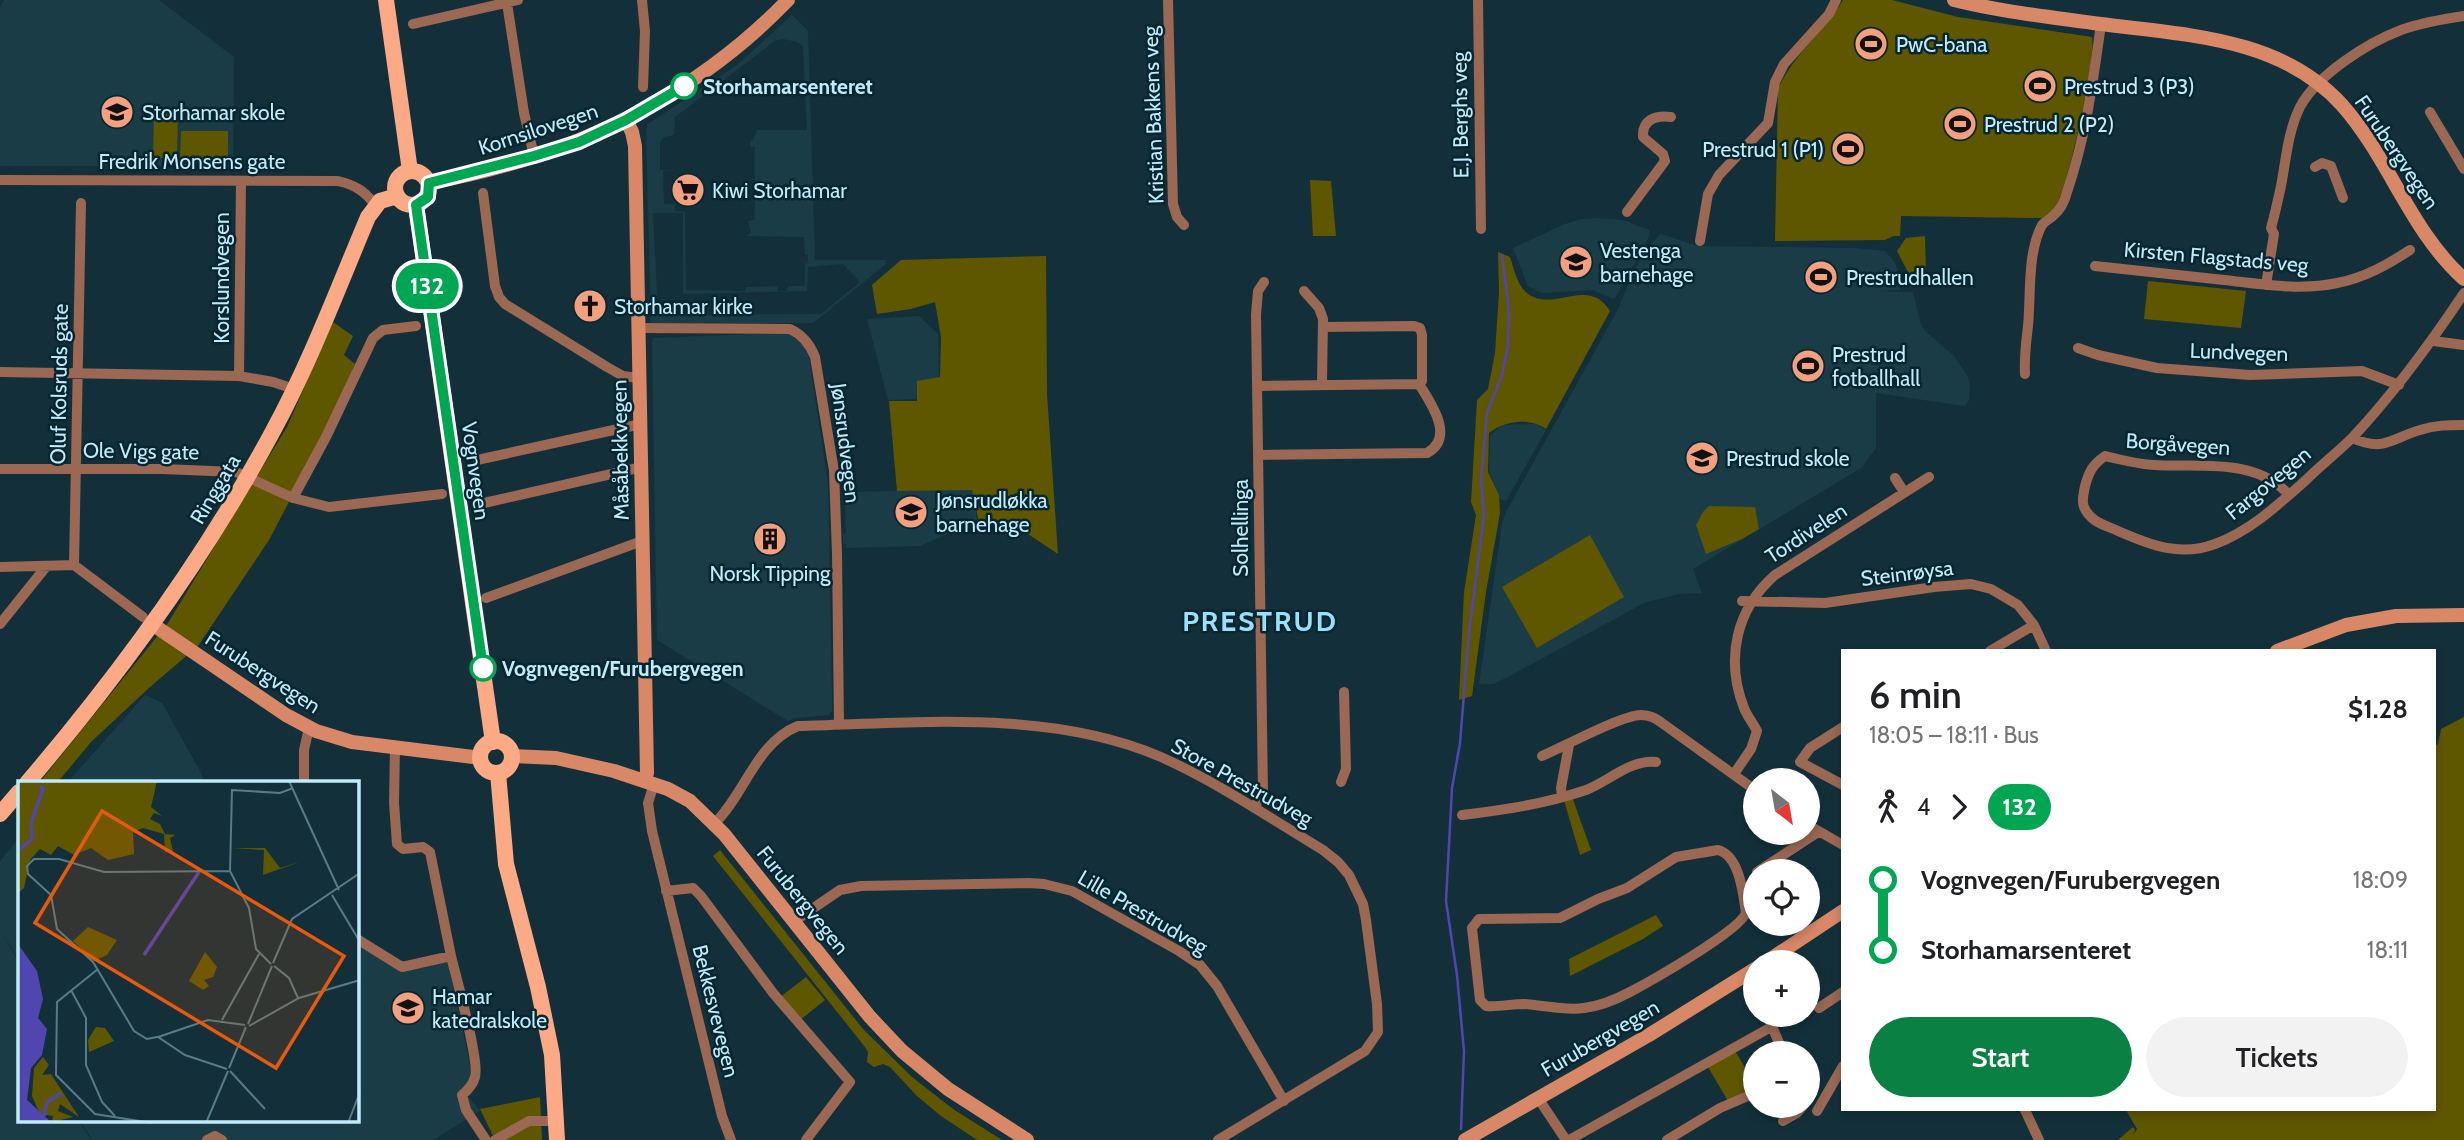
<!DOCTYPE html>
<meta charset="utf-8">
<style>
body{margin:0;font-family:Cabin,sans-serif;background:#f2f2f2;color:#202124;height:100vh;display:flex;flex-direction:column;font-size:26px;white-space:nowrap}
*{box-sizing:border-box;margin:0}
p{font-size:23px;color:#757577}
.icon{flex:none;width:38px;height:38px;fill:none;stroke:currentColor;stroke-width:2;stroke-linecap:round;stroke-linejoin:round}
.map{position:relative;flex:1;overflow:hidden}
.details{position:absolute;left:1841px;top:649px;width:595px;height:462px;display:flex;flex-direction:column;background:#fff;border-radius:0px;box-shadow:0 4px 10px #0003}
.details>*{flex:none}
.badge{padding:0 14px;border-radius:23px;font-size:24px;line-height:46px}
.needle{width:46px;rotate:149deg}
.fabs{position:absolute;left:1743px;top:768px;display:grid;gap:14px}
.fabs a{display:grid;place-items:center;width:77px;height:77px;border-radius:50%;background:#fff;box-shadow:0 4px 10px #0003;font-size:35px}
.map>.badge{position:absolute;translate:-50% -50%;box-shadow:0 0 0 4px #fff}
.legs{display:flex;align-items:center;gap:10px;height:77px;padding:0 28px;font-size:23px}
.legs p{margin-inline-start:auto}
.summary{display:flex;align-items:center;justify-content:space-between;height:119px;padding:0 28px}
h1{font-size:38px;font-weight:600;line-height:52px}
.button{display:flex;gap:14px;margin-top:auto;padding:14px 28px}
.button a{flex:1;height:80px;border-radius:42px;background:#0b8043;color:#fff;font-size:28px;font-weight:600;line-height:80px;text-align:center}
.button a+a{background:#f2f2f2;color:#202124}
ul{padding:0 28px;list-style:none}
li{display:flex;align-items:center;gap:24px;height:70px;font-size:26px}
li i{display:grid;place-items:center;width:10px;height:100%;margin:0 9px;background:currentColor}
li i::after{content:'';width:18px;height:18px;margin:-9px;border:5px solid;border-radius:50%;background:#fff}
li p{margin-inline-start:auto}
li:first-child i{background:linear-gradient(#0000 50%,currentColor 0)}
li:last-child i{background:linear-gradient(currentColor 50%,#0000 0)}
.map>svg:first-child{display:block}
.built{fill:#1a3c47;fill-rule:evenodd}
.green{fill:#5f5700}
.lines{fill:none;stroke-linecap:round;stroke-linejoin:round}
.stream{stroke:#5146af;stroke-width:2.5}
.street{stroke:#9a6853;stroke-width:10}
.secondary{stroke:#d98867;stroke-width:14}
.primary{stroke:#fca986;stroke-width:16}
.line-1-casing{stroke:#fff;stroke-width:16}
.line-1{stroke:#00a651;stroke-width:10}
.stop-1-dot{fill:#fff;stroke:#00a651;stroke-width:3.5}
.labels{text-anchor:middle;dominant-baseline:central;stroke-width:5;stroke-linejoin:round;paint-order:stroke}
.poi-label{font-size:21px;fill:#c0ebfb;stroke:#082630;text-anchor:start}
.stop-label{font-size:21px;font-weight:bold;fill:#c0ebfb;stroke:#082630;text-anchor:start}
.street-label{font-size:21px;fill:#c0ebfb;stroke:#082630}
.district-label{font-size:28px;font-weight:bold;letter-spacing:2px;fill:#9ae0fa;stroke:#082630}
.inset-river{fill:none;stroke:#5146af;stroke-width:3.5}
.inset-road{fill:none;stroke:#587b87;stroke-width:2}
.view{fill:#e8590c;fill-opacity:0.15;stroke:#e8590c;stroke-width:3.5}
.inset-edge{fill:none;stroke:#c0ebfb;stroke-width:3.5}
</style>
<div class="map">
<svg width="2464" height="1140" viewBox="0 0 2464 1140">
<rect width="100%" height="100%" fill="#13303a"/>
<path class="built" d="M4 0H159L234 57 233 166H0V7Z
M792 15 808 31 815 260H885L886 264 813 323H651L646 131 648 124 737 65ZM783 39 798 42 803 47 807 130H757L753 140 750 141V147H755V220L748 221 751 233 746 236 804 237 805 254 808 255V263L805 264V286H788L787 291H778V286L746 287 745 291 686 290 685 212 675 211V204H664L663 171 675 170H660V142L664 137 674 135 675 117 679 114 776 40ZM653 213H683V294L807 291 808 267 843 264 860 282 821 314 658 315Z
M1599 218 1622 220 1649 230 1650 235 1615 298 1613 299 1593 290 1542 293 1528 286 1513 248 1565 224 1581 219Z
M1661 234 1697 246 1854 248 1885 251 1894 261 1901 278 1900 290 1875 291 1913 292 1920 322 1924 330 1954 356 1968 377 1970 386 1969 400 1965 406 1876 393V448L1861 468 1693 569 1702 593 1678 594 1644 603 1508 677 1493 684H1479L1502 524 1506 512 1617 311 1634 271 1649 246Z
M919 316 938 334 939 380 917 381V399L888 400 867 319Z
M787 333 796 337 805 348 809 358 828 484 832 696V711L829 715 796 718 788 721 657 640 652 343 653 338Z
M1537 424 1546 430 1506 501 1500 499 1489 472 1490 436 1502 425Z
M973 489 977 521 920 546 846 548V544H843V535L846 532 845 503H851V492Z
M145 695 162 703 199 769 205 783H67Z
M19 838V960L2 932 19 963V1121H79L91 1140H0V861Z
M357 943 402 971 449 960 472 1076 464 1091 480 1111 433 1140H93L80 1121H357Z"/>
<path class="green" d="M1843 0H1892L1958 17 2092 37C2096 57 2068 191 2055 208 2052 212 2046 215 2042 218L1901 216 1900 236H1893L1885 240 1775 241 1778 89C1793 55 1824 32 1843 0Z
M154 112H178L177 158H153Z
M181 131H228V158L180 157Z
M1310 180 1331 181 1336 236H1313Z
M1925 236 1926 275 1923 282 1909 274 1897 251 1906 238Z
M1498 252 1510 257C1514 269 1517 285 1527 293 1553 314 1588 275 1610 311L1546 429C1529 417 1504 421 1489 433L1488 472 1499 495 1500 513 1486 592 1472 696 1459 700 1464 592 1476 515 1471 502 1477 400 1488 389 1495 353 1499 292Z
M1046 256 1047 394 1058 554 1007 520 979 522 972 490 897 491 889 401H917V381L940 377 941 337 935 302 911 309 877 314 872 285 901 260Z
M2148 281 2246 291 2241 328 2144 319Z
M333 322 353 336 344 355 355 364 325 433 269 540 198 646 150 687 91 742 57 783H39L168 623 287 427Z
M1709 506 1755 507 1759 529 1742 539 1706 554 1696 525 1703 512Z
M1590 535 1624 597 1537 648 1502 587Z
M2464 717V1140H2118L2133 1127 2135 1130 2133 1135 2137 1129 2126 1110H2434V747L2438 744 2441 729Z
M1571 794 1591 850 1580 855 1563 797Z
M720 850 863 1029 912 1077 953 1109 1002 1140H977L941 1116 917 1096 890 1067 883 1064 874 1067 867 1062 868 1052 865 1047 713 856Z
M1656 915 1663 926 1643 939 1570 976 1569 959Z
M806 977 825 1000 799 1021 779 998Z
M1735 1051 1755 1084V1089L1728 1101 1708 1067Z
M540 1097 542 1140H495L480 1109Z"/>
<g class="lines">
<path class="stream" d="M1461 1129 1464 1051 1457 975 1446 901 1452 788 1460 743 1469 632 1484 515 1481 479 1487 413 1502 375 1508 345 1509 312 1502 255"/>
<path class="street" d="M642 0 645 31 643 87
M1168 0 1173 204 1177 217 1184 225
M1478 0 1481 229
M507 3 524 113 534 156
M413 24 518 0
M2430 112 2464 169
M2315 167 2322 163 2331 166 2343 198
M0 180 338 181C355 185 365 191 375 205
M483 193 495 286 499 297 505 304 607 367 623 376 639 378
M1627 212 1665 161 1663 154 1643 137C1642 120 1655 115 1671 117
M1700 241 1708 194 1719 175 1768 123 1775 82 1784 64 1829 14 1836 0
M2095 266C2138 271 2181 275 2224 280 2261 284 2300 291 2337 283 2364 278 2387 265 2410 250
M2266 285 2274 234 2271 228C2275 214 2278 200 2281 186 2286 160 2288 131 2300 107 2317 75 2367 43 2401 30 2421 23 2443 19 2464 16
M1304 291 1319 308 1323 319 1322 384
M638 328 790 329C803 335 810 344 815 357L834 471 837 554 839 725
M2433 341 2464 345
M2078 348 2098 355 2157 368 2250 375 2362 371 2399 385
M0 372 239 376 273 382 294 389
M2025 374C2024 357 2026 343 2028 326 2031 296 2027 253 2042 225 2045 221 2050 219 2054 215 2061 209 2065 200 2067 192 2086 137 2093 81 2101 24
M239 376 241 181
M1258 386 1419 384 1422 381V335L1420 328 1414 326 1323 327
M2352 438C2384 452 2390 439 2420 430 2435 425 2449 425 2464 425
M1259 455 1427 453C1456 437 1430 402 1419 384
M477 460 641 424
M0 469H162L236 472 293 498 329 507 442 494
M1895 478 1904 492
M2289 495C2255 457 2199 468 2154 465 2137 464 2121 460 2105 456 2092 465 2089 472 2085 486 2084 493 2081 501 2084 507 2090 522 2105 525 2118 531 2150 545 2180 557 2215 544 2250 531 2278 505 2306 480 2321 465 2338 452 2353 437 2395 392 2430 344 2464 293
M293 498 326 437 373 338 383 330 416 326
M484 503 642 467
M74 565 81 203
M0 567 74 565 143 617
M486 598 642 541
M1742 601 1825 603 1934 587 1971 584 1991 589 2018 605 2034 625 2046 651
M0 624 45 568
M1990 651 2034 625
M1843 727 1810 748 1800 762 1843 785
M1542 756C1563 747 1622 715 1641 715 1650 715 1655 718 1662 723L1755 790
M1734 774 1751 749 1757 731C1753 723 1747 716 1744 708 1725 659 1736 609 1775 575L1929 477
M1341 782 1346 769 1344 692
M304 783V750L309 728
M654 784 648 803 652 831 722 1116 731 1140
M1562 797 1561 788 1569 745
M1254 808 1263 792 1256 315 1258 291 1264 282
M1462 815C1504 810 1545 804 1586 790 1609 781 1631 759 1656 762
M714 824C745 794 756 743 798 726 916 723 1050 709 1161 757 1217 782 1270 818 1323 850L1338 862 1349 875 1363 904 1366 920 1377 1004 1378 1032 1365 1051 1218 1140
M1808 825 1843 845
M1718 850C1740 856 1743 894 1746 913 1739 931 1651 981 1630 992 1615 1000 1600 1006 1584 1008 1565 1011 1543 1005 1524 1004 1511 1004 1499 1007 1486 1006L1480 1000 1472 928 1479 919 1560 918 1598 899 1627 888 1676 857Z
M1757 872 1818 832
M666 891 693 888 701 896 773 993 850 1082 806 1140
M793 922 840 890 861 886 1029 883 1044 884 1072 891 1179 951 1200 965 1217 986 1284 1101
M357 939 402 967 451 956 430 852 423 847 403 849 397 844 394 803 395 748
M451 956C456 977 480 1062 475 1077 473 1085 468 1090 462 1095L466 1110 486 1140
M1744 977 1755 995
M1819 1008 1843 992
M1767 1015 1784 1054
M1538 1098 1566 1140
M2025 1110 2039 1140
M1817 1111 1843 1066
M1783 1121 1797 1113 1803 1106
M207 1140 215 1136 222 1140
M495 1140 529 1121H557
M1569 1140 1773 1026
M1667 1140 1720 1108 1755 1093"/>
<path class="secondary" d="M1954 0C2002 12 2052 17 2101 24 2185 35 2281 37 2342 105 2389 158 2411 232 2464 279
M626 120 632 132 635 146 647 773 644 780
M429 183C567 158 690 101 788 0
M152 624 286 715 316 731 352 742 481 758
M2277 651 2346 625 2396 616 2464 615
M512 756 556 758 614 771 668 789 690 801 724 834 870 1017 902 1051 948 1089 1027 1140
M1766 962 1843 911
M1465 1140 1649 1035 1755 969"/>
<path class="primary" d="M386 0 410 171
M395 188a17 17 0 1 1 34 0a17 17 0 1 1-34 0Z
M416 206 493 742
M480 757a16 16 0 1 1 32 0a16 16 0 1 1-32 0Z
M498 773 506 864 538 987 552 1055 557 1140
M27 783C120 674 205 558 273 431 310 363 338 288 368 217L380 201 397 196
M0 814 19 792"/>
</g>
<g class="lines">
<defs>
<path id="line-1" d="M483 668 416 205 428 197 429 183 534 156 579 142 626 120 684 86"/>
</defs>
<use href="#line-1" class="line-1-casing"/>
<use href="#line-1" class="line-1"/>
</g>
<defs>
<symbol id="stadium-disc" viewBox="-11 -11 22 22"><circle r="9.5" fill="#f2a07f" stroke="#082630"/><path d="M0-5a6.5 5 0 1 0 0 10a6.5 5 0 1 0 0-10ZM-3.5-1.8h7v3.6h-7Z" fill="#111"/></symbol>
<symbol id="school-disc" viewBox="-11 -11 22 22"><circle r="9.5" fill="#f2a07f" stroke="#082630"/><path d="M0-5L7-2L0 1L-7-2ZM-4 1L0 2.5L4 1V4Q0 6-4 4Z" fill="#111"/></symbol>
<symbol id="supermarket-disc" viewBox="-11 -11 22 22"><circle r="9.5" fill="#f2a07f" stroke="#082630"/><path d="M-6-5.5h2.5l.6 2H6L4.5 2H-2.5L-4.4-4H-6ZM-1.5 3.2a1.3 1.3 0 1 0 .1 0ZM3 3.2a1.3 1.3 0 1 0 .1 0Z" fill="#111"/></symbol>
<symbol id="church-disc" viewBox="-11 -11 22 22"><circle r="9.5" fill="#f2a07f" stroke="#082630"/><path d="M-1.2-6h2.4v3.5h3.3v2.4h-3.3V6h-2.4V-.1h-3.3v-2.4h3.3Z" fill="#111"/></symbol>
<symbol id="building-disc" viewBox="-11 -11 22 22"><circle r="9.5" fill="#f2a07f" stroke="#082630"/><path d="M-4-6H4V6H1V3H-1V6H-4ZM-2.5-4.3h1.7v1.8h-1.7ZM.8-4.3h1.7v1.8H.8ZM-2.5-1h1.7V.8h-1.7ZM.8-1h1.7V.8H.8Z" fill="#111"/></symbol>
</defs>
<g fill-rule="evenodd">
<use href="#stadium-disc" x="1852" y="25" width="38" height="38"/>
<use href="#stadium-disc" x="2021" y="67" width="38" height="38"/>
<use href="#school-disc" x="98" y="93" width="38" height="38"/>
<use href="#stadium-disc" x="1941" y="105" width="38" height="38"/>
<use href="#stadium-disc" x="1829" y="130" width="38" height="38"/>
<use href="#supermarket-disc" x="669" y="171" width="38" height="38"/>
<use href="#school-disc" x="1557" y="243" width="38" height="38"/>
<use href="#stadium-disc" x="1802" y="258" width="38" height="38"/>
<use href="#church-disc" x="571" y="287" width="38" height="38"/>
<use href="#stadium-disc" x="1789" y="347" width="38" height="38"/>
<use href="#school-disc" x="1683" y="439" width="38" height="38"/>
<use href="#school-disc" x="892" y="493" width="38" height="38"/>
<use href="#building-disc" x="751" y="520" width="38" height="38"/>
<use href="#school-disc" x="389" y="989" width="38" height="38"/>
</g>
<g class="stop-1-dot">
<circle cx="684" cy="86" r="12"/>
<circle cx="483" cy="668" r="12"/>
</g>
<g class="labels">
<g class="poi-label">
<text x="1896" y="44">PwC-bana</text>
<text x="2064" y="86">Prestrud 3 (P3)</text>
<text x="142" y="112">Storhamar skole</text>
<text x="1984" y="124">Prestrud 2 (P2)</text>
<text x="1824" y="149" text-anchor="end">Prestrud 1 (P1)</text>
<text x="712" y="190">Kiwi Storhamar</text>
<text x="1600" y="250">Vestenga<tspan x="1600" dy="24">barnehage</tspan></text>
<text x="1846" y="277">Prestrudhallen</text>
<text x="614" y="306">Storhamar kirke</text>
<text x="1832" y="354">Prestrud<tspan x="1832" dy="24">fotballhall</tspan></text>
<text x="1726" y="458">Prestrud skole</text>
<text x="936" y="500">Jønsrudløkka<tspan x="936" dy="24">barnehage</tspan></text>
<text x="770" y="573" text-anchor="middle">Norsk Tipping</text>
<text x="432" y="996">Hamar<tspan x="432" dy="24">katedralskole</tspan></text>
</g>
<g class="stop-label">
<text x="703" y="86">Storhamarsenteret</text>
<text x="502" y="668">Vognvegen/Furubergvegen</text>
</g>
<g class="street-label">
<text transform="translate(1153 115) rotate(-92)">Kristian Bakkens veg</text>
<text transform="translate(1460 115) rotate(-91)">E.J. Berghs veg</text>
<text transform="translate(538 129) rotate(-18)">Kornsilovegen</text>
<text transform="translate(2397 152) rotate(56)">Furubergvegen</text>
<text x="192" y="161">Fredrik Monsens gate</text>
<text transform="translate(2216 257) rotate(5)">Kirsten Flagstads veg</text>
<text transform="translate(221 278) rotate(-90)">Korslundvegen</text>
<text transform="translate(2239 352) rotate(2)">Lundvegen</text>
<text transform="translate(59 384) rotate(-89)">Oluf Kolsruds gate</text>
<text transform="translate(846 443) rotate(83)">Jønsrudvegen</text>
<text transform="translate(2178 444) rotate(4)">Borgåvegen</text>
<text transform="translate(620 450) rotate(-91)">Måsåbekkvegen</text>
<text transform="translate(141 451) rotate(1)">Ole Vigs gate</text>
<text transform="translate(476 471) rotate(82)">Vognvegen</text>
<text transform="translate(2268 483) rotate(-39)">Fargovegen</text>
<text transform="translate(215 489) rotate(-59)">Ringgata</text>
<text transform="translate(1240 528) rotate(-90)">Solhellinga</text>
<text transform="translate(1806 533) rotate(-33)">Tordivelen</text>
<text transform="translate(1907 573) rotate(-7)">Steinrøysa</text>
<text transform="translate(263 672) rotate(33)">Furubergvegen</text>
<text transform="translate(1242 782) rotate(29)">Store Prestrudveg</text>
<text transform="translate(803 900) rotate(51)">Furubergvegen</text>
<text transform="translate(1143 912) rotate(30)">Lille Prestrudveg</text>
<text transform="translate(716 1011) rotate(76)">Bekkesvevegen</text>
<text transform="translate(1600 1038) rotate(-30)">Furubergvegen</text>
</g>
<g class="district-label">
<text x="1260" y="621">PRESTRUD</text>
</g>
</g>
<g transform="translate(18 781)">
<rect width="341" height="341" fill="#13303a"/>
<path d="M0 0H139L133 26 144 35 136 32 132 38 142 43 147 53 157 54 152 57 155 70 147 71 146 53 125 47 115 51 116 73 90 79 73 67 56 74 40 65 33 74 22 68 12 79 6 107 0 112ZM214 67H247L262 87 282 81 245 94 246 69ZM70 146 99 159 89 174 76 180 55 160ZM187 171 199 186 195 196 186 199 191 205 185 209 171 200ZM78 246 87 247 96 260 71 271 70 259ZM25 276 31 284 24 294 33 293 61 336 42 323 40 330 55 336 34 341 35 335 22 333 14 315 16 287Z" fill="#5f5700"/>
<path d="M0 163 19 190 25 218 20 237 29 248 24 274 13 287 9 319 33 341H0Z" fill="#5146af"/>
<path class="inset-river" d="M1 69 14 58 13 42 25 8 22 5M126 174 181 91M26 335 29 321 43 312"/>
<path class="inset-road" d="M271 0 321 109M314 114 342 161M255 182 274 138 342 92M253 183 238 168 231 127 212 90 214 9 262 12 275 7M256 185 271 197 280 217M80 188 39 221 38 294 77 333 134 342M53 209 68 237V284L84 321 97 335M204 239 241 173M230 243 254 185M231 245 281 217 342 199M143 255 190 239 227 244M144 255 129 258 116 250 75 181 39 148 33 114 10 93 9 85 16 78H41L86 91 212 90M140 256 167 274 209 288M211 287 228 246M212 290 247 328M188 342 210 290M330 342 342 311"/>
<path class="view" d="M84 30 326 175 258 287 17 142Z"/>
<rect width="341" height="341" class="inset-edge"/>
</g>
</svg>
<div class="fabs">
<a><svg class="needle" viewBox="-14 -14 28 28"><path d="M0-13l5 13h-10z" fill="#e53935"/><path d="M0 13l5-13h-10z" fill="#757577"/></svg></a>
<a><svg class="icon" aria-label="locate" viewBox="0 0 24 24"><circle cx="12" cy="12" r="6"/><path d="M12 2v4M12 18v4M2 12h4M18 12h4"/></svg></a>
<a>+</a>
<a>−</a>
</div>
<b class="badge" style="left:427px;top:286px;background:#00a651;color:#fff">132</b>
<section class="details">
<div class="summary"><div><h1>6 min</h1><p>18:05 – 18:11 · Bus</p></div><b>$1.28</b></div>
<div class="legs"><svg class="icon" aria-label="walk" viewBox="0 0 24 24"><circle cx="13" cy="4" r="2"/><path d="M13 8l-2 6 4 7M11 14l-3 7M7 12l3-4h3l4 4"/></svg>4<svg class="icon" aria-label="forward" viewBox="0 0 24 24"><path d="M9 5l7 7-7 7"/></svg><b class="badge" style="background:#00a651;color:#fff">132</b></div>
<ul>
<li><i style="color:#00a651"></i><b>Vognvegen/Furubergvegen</b><p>18:09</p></li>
<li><i style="color:#00a651"></i><b>Storhamarsenteret</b><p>18:11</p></li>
</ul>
<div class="button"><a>Start</a><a>Tickets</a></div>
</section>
</div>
